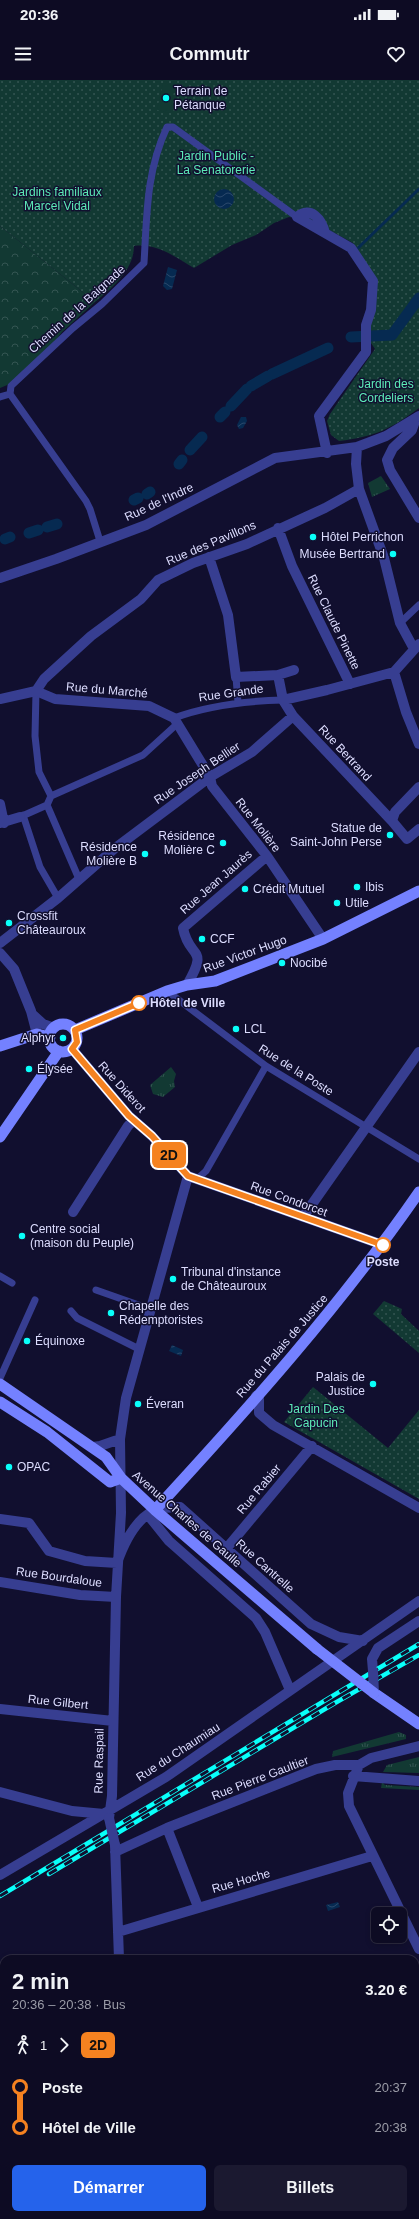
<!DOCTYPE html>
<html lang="fr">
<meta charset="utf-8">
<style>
body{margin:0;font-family:Arial,sans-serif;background:#1b1930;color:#f1f3f6;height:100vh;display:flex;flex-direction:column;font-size:15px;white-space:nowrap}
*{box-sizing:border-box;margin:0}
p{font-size:13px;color:#9a9ba6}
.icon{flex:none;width:22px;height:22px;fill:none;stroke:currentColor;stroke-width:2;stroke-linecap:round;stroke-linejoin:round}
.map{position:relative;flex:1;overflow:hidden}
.sheet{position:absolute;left:0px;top:1875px;width:419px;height:264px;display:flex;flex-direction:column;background:#0d0b23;border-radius:12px 12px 0 0;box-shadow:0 2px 6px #0003,0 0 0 1px #2d2b41}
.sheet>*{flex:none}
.badge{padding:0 8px;border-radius:6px;font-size:14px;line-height:26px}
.buttons{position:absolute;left:371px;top:1827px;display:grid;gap:8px}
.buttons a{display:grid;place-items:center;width:36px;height:36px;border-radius:6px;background:#0d0b23;box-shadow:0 2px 6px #0003,0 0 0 1px #2d2b41;font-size:20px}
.map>.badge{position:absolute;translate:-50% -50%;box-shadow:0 0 0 2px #fff}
.legs{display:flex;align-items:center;gap:6px;height:44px;padding:0 12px;font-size:13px}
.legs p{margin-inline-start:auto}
.summary{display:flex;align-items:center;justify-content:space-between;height:68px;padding:0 12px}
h1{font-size:22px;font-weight:700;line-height:30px}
.primary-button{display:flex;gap:8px;margin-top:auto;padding:8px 12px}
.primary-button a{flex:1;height:46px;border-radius:6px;background:#2563eb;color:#fff;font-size:16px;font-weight:700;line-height:46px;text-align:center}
.primary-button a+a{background:#1b1930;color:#f1f3f6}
ul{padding:0 12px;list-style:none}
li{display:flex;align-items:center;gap:14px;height:40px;font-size:15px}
li i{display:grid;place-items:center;width:6px;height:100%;margin:0 5px;background:currentColor}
li i::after{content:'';width:10px;height:10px;margin:-5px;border:3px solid;border-radius:50%;background:#0d0b23}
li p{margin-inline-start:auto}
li:first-child i{background:linear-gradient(#0000 50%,currentColor 0)}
li:last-child i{background:linear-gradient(currentColor 50%,#0000 0)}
.status{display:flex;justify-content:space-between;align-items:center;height:28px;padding:0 20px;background:#0d0b23;direction:ltr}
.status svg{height:11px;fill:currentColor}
header{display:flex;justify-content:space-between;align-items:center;height:52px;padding:0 12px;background:#0d0b23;font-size:18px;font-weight:700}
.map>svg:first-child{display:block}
.grass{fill:url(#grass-tufts)}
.forest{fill:url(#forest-crowns)}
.park{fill:url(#park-dots)}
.pitch{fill:#123933}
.water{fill:url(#water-waves)}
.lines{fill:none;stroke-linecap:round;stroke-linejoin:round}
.stream{stroke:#062a51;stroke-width:3}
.canal{stroke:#062a51;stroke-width:11}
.pedestrian{stroke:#373e91;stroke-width:7}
.minor{stroke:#373e91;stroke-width:10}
.secondary{stroke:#7481ff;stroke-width:11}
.rail-casing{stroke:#09fffa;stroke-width:4.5}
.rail{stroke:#110f2f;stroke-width:3;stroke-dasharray:9;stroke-linecap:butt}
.minor-bridge{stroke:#373e91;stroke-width:10}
.secondary-bridge{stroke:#7481ff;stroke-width:11}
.line-1-casing{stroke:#fff;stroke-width:9}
.line-1{stroke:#f58220;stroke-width:6}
.poi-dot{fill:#09fffa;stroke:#110f2f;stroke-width:1.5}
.stop-1-dot{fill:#fff;stroke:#f58220;stroke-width:2}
.labels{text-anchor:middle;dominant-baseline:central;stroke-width:3;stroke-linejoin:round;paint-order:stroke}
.poi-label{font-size:12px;fill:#ddf;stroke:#110f2f;text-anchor:start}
.park-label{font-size:12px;fill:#5debb7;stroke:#110f2f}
.street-label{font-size:12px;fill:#ddf;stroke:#110f2f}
.stop-label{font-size:12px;font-weight:bold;fill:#ddf;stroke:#110f2f;text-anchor:start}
</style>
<div class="status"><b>20:36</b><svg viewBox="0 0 49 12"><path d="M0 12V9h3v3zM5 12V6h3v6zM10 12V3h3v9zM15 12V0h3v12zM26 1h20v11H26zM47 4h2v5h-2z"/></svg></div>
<header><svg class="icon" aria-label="menu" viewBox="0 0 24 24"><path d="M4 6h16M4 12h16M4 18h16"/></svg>Commutr<svg class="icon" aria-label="heart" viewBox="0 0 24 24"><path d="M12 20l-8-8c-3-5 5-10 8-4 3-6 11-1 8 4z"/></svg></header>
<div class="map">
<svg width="419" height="2139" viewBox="0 0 419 2139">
<defs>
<pattern id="grass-tufts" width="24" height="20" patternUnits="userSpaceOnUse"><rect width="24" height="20" fill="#123933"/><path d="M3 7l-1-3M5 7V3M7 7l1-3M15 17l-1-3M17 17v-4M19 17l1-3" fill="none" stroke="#345552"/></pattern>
<pattern id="forest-crowns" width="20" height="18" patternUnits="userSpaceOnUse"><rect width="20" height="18" fill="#123933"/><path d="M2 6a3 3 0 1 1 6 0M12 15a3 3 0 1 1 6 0" fill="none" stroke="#345552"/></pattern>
<pattern id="park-dots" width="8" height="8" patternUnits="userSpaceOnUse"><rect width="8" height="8" fill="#123933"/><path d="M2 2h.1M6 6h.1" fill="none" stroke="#345552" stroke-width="1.8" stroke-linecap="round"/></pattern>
<pattern id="water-waves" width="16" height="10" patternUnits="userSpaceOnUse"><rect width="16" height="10" fill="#062a51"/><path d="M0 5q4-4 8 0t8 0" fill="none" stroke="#2a486b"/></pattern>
</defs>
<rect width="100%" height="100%" fill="#110f2f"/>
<path class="grass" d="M381 396 390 409 372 417 368 403Z
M171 987 176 994 174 1001 175 1007 163 1017 153 1014 150 1005Z
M399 1652 406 1655V1659L332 1677 333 1671Z
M419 1677V1693L383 1692 387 1685Z
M382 1702 385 1705 419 1707V1710L381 1708Z"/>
<path class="forest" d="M0 146 95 222 62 252 37 285 12 303 0 308Z"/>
<path class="park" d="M0 0H419V328C391 349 374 357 339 361L331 355 327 341 330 334 375 269 369 260 375 200 353 163 309 139 289 137 274 143 256 155 232 165 194 188C175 177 157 163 134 166 134 190 112 208 95 222L0 146Z
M384 1221 402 1229 401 1234 419 1251V1273L373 1234Z
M313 1307 388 1368 419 1330V1419L284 1342Z"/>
<path class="pitch" d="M163 3 175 6 170 33 157 30Z"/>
<path class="water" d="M214 119a10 10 0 1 1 20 0a10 10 0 1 1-20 0Z
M168 187 177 190 172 209 167 210 163 206Z
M241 337H246L247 341 243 348 239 349 237 345Z
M172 1265 183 1270 181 1276 169 1271Z
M338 1822 340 1827 328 1831 326 1825Z"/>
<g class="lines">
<path class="stream" d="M358 168 419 109"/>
<path class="canal" d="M351 257 392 255 419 218
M272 294 328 268
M251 306 268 296
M231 326 247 309
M220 337 225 332
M190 370 202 357
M179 384 182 380
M147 414 150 412
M134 420 138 418
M47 447 57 444
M29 453 38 450
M5 459 10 457"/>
<path class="pedestrian" d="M0 317 10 314
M100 461 90 429 86 421 10 314 11 306 73 248 102 224 144 183C147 135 146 92 167 47H173L297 137
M400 543 419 525
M236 597 238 623
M36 611 35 656 39 692 51 716
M174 638C209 625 246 621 283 620
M47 725 79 799
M23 735 40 787 58 818
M20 737 47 725 51 716 143 675 177 644
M167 911 266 986 419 1079
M197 1099 206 1091 266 986
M0 1196 12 1203
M96 1210 150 1229
M71 1231 77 1238 139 1269
M0 1298 35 1220"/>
<path class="minor" d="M325 153C322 140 311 125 297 137L351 168 373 201 371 230 366 245V272L319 336 327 373
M416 338 412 350 393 368 387 380 390 390 419 438
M357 367 356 384 359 409 384 478 400 543 414 569
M278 448 292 486 350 604
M209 477 228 535 236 597 278 595 294 590
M0 498 56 479 146 445 275 378 357 367 386 356 419 336
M394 592 406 632 419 664
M278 595 283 620 293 636 392 741
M36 611 55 619 149 626 174 638 210 697 212 706 267 776 323 859
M36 611 44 599 91 556 141 519 158 500 193 483 247 464 325 428 359 409
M0 619 36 611
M283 620 327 610 394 592 419 564
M419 707 395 732 392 741 407 759 419 749
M0 724 4 743
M0 743 20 737
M0 863 58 818 114 769 210 697 252 672 293 636
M0 873 14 889 31 931 37 954
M187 905C210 865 189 880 183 848L267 776
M32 934 43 944 54 948
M72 969 129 1036 152 1056 188 1096 383 1165
M73 1132 128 1046 134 1040
M303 1137 419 972
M256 1316 259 1319V1333L273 1345 419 1428
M93 1367 100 1366 120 1359
M148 1435 169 1461 256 1538 265 1552 290 1610
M0 1439 29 1443 49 1471 85 1481 117 1483C124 1463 135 1439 155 1430 161 1427 173 1428 180 1427L311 1544 339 1557 363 1561
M226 1469 312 1366
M0 1502 80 1515 116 1517
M373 1591 372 1579 378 1568 419 1541
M0 1629 113 1641
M359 1685 348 1713 349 1726 419 1869
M353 1696 419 1701
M0 1712 72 1731 104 1734
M109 1738 112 1716 116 1517 121 1433 120 1359 126 1318 188 1096
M167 1748 198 1827
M115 1765 119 1879
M115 1772 167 1748 316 1689 335 1685H359L371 1678 419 1666
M0 1795 166 1697 419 1521
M118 1852 372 1776
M415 1908 419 1907
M415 1999 419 1997
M411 2135 412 2139"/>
<path class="secondary" d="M49 958a14 14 0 1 1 28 0a14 14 0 1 1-28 0Z
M75 950 167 911 187 905 215 901 323 859 419 811
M0 966 37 954 50 957
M0 1057 59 971
M0 1304 106 1377 121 1398 155 1430 317 1569
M0 1322 47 1352 110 1402 121 1398
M155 1430C248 1329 341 1225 419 1112
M374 1613 419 1644
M0 2056 4 2058
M0 2068 4 2069
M128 2135V2139
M229 2135 244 2139
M293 2135 307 2139"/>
<defs>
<path id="rail" d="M49 1794 335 1623 419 1575
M0 1816 419 1564"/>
</defs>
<use href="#rail" class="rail-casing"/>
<use href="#rail" class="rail"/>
<path class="minor-bridge" d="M373 1591 374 1613
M109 1738 115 1765"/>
<path class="secondary-bridge" d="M317 1569 374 1613"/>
</g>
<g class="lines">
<defs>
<path id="line-1" d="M139 923 75 950 77 962 72 969 129 1036 152 1056 188 1096 383 1165"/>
</defs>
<use href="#line-1" class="line-1-casing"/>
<use href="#line-1" class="line-1"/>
</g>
<g class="poi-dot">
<circle cx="166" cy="18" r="4"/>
<circle cx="313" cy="457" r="4"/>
<circle cx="393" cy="474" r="4"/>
<circle cx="390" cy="755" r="4"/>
<circle cx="223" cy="763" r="4"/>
<circle cx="145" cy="774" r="4"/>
<circle cx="357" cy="807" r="4"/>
<circle cx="245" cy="809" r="4"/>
<circle cx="337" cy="823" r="4"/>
<circle cx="9" cy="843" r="4"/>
<circle cx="202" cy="859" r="4"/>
<circle cx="282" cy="883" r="4"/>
<circle cx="236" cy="949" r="4"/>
<circle cx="63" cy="958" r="4"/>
<circle cx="29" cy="989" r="4"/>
<circle cx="22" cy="1156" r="4"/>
<circle cx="173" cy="1199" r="4"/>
<circle cx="111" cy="1233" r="4"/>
<circle cx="27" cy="1261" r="4"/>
<circle cx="373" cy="1304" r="4"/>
<circle cx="138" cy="1324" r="4"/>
<circle cx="9" cy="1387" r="4"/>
</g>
<g class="stop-1-dot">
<circle cx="139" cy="923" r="7"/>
<circle cx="383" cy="1165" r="7"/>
</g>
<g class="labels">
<g class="poi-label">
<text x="174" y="11">Terrain de<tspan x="174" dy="14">Pétanque</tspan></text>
<text x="321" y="457">Hôtel Perrichon</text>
<text x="385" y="474" text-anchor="end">Musée Bertrand</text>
<text x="382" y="748" text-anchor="end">Statue de<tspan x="382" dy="14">Saint-John Perse</tspan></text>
<text x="215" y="756" text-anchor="end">Résidence<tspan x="215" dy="14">Molière C</tspan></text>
<text x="137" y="767" text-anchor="end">Résidence<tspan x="137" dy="14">Molière B</tspan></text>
<text x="365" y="807">Ibis</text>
<text x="253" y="809">Crédit Mutuel</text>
<text x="345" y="823">Utile</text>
<text x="17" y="836">Crossfit<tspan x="17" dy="14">Châteauroux</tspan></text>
<text x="210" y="859">CCF</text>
<text x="290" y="883">Nocibé</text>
<text x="244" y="949">LCL</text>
<text x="55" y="958" text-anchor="end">Alphyr</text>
<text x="37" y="989">Élysée</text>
<text x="30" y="1149">Centre social<tspan x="30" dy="14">(maison du Peuple)</tspan></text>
<text x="181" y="1192">Tribunal d'instance<tspan x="181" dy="14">de Châteauroux</tspan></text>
<text x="119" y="1226">Chapelle des<tspan x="119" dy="14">Rédemptoristes</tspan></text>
<text x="35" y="1261">Équinoxe</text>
<text x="365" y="1297" text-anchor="end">Palais de<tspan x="365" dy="14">Justice</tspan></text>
<text x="146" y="1324">Éveran</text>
<text x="17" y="1387">OPAC</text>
</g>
<g class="park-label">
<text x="216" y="76">Jardin Public -<tspan x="216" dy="14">La Senatorerie</tspan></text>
<text x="57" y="112">Jardins familiaux<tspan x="57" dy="14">Marcel Vidal</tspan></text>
<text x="386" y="304">Jardin des<tspan x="386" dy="14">Cordeliers</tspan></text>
<text x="316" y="1329">Jardin Des<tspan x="316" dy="14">Capucin</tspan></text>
</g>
<g class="street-label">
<text transform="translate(77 229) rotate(-42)">Chemin de la Baignade</text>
<text transform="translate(159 422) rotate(-25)">Rue de l'Indre</text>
<text transform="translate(211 463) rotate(-23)">Rue des Pavillons</text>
<text transform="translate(334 542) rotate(64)">Rue Claude Pinette</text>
<text transform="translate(107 610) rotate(5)">Rue du Marché</text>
<text transform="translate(231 613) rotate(-8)">Rue Grande</text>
<text transform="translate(345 673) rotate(47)">Rue Bertrand</text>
<text transform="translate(197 693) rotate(-34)">Rue Joseph Bellier</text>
<text transform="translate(258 745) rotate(52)">Rue Molière</text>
<text transform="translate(216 802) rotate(-41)">Rue Jean Jaurès</text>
<text transform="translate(245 874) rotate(-20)">Rue Victor Hugo</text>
<text transform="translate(296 990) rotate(32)">Rue de la Poste</text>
<text transform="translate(122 1007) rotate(48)">Rue Diderot</text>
<text transform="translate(289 1119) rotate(20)">Rue Condorcet</text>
<text transform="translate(282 1266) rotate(-49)">Rue du Palais de Justice</text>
<text transform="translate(259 1409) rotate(-50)">Rue Rabier</text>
<text transform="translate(187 1439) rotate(41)">Avenue Charles de Gaulle</text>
<text transform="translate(265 1486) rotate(42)">Rue Cantrelle</text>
<text transform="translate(59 1497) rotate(8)">Rue Bourdaloue</text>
<text transform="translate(58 1622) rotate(6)">Rue Gilbert</text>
<text transform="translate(178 1672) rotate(-33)">Rue du Chaumiau</text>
<text transform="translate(99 1681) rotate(-89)">Rue Raspail</text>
<text transform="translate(260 1698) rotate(-21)">Rue Pierre Gaultier</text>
<text transform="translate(241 1801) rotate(-16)">Rue Hoche</text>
</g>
<g class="stop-label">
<text x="150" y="923">Hôtel de Ville</text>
<text x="383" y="1182" text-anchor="middle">Poste</text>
</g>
</g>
</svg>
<div class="buttons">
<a><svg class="icon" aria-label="locate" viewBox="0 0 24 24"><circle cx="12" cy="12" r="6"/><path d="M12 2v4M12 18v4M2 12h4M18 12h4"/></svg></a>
</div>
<b class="badge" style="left:169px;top:1075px;background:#f58220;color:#111">2D</b>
<section class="sheet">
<div class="summary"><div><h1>2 min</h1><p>20:36 – 20:38 · Bus</p></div><b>3.20 €</b></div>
<div class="legs"><svg class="icon" aria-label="walk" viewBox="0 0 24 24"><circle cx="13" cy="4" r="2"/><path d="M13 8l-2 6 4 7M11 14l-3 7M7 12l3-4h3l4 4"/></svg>1<svg class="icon" aria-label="forward" viewBox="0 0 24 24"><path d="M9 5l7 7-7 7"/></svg><b class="badge" style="background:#f58220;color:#111">2D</b></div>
<ul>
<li><i style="color:#f58220"></i><b>Poste</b><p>20:37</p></li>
<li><i style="color:#f58220"></i><b>Hôtel de Ville</b><p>20:38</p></li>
</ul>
<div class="primary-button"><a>Démarrer</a><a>Billets</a></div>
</section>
</div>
